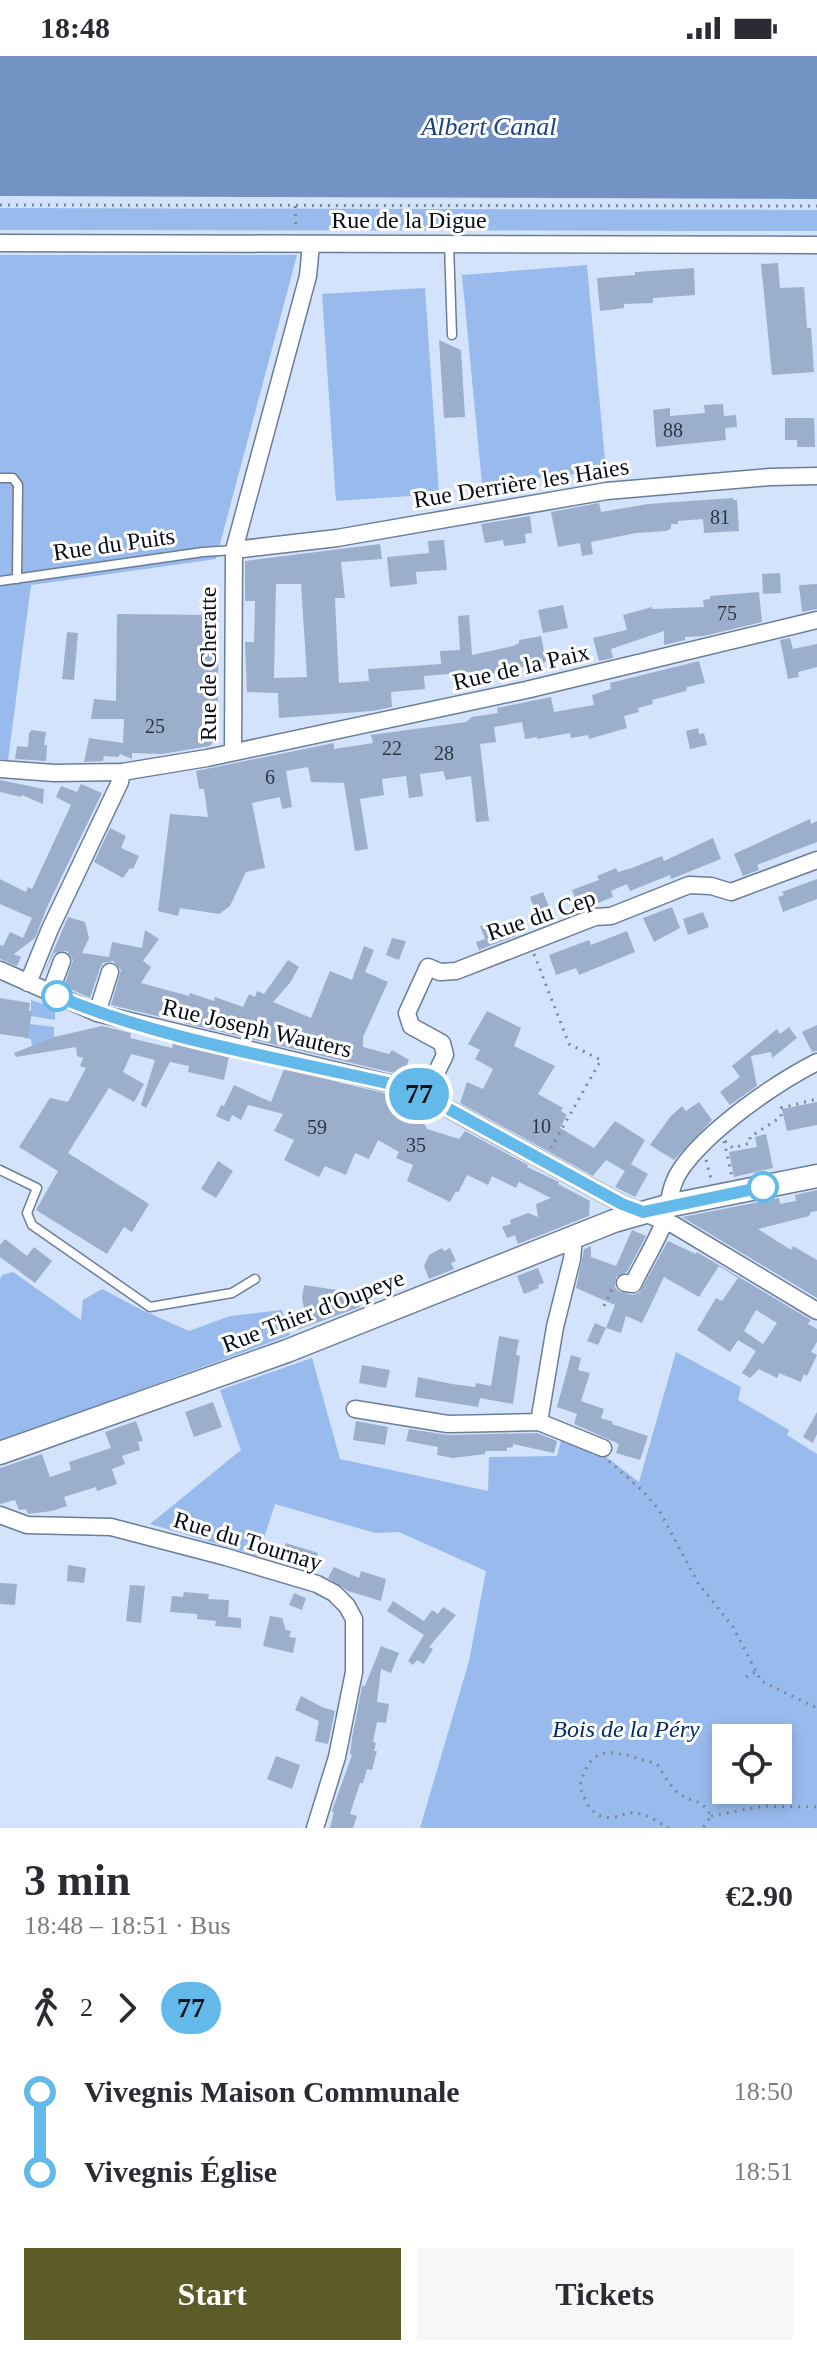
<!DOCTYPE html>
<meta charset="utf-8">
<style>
body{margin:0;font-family:Georgia,serif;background:#f7f7f7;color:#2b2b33;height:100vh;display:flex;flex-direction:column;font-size:30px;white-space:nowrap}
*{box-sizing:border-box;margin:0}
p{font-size:26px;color:#7c7c81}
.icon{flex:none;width:44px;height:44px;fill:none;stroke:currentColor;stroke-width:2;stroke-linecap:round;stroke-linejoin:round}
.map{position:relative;height:1772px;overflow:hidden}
.drawer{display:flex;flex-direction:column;background:#fff;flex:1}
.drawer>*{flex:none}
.badge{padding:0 16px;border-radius:26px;font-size:28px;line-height:52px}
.buttons{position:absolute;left:712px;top:1668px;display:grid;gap:16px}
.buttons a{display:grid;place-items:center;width:80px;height:80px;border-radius:0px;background:#fff;box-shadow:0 4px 12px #0003;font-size:40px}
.map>.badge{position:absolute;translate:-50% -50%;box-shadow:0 0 0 4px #fff}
.legs{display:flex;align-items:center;gap:12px;height:88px;padding:0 24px;font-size:26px}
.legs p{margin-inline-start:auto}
.headline{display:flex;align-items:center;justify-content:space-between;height:136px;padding:0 24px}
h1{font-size:44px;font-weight:800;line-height:60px}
.primary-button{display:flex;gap:16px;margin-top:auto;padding:16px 24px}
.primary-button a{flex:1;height:92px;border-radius:0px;background:#5c5c28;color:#fff;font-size:32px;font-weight:800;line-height:92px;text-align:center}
.primary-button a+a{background:#f7f7f7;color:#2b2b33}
ul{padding:0 24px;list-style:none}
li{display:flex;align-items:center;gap:28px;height:80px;font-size:30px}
li i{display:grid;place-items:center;width:12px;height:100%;margin:0 10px;background:currentColor}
li i::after{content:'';width:20px;height:20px;margin:-10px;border:6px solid;border-radius:50%;background:#fff}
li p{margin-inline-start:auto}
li:first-child i{background:linear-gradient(#0000 50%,currentColor 0)}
li:last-child i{background:linear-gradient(currentColor 50%,#0000 0)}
.status{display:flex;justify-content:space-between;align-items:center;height:56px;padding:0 40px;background:#fff;direction:ltr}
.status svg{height:22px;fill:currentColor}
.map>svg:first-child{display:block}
.green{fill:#98baed;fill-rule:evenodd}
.water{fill:#7293c4}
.building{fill:#9bafcc;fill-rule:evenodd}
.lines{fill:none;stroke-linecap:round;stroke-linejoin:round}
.lane-casing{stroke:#6a7d99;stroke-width:11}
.street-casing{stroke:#6a7d99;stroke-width:19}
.secondary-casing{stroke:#6a7d99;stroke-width:25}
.path{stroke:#7b879a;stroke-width:3;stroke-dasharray:2 6;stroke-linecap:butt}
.lane{stroke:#fff;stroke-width:8}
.street{stroke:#fff;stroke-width:16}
.secondary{stroke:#fff;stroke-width:22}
.line-1-casing{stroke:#fff;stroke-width:18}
.line-1{stroke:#63b9e9;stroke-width:12}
.stop-1-dot{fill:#fff;stroke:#63b9e9;stroke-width:4}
.labels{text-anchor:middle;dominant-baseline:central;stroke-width:6;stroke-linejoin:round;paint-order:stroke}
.number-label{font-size:20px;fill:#2c3644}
.street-label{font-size:24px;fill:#070d17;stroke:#fff}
.park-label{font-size:24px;font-style:italic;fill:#022c66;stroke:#fff}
.water-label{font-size:26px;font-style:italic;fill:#1c4481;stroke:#fff}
</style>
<div class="status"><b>18:48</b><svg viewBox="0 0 49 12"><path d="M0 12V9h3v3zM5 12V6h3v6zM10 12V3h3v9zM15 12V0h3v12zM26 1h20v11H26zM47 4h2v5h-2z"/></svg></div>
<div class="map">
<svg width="817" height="1772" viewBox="0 0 817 1772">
<rect width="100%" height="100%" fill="#d3e3fc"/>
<path class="green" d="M0 152 817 154V175L0 174Z
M0 199H297L216 503 31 529 8 704 0 703Z
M587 209 606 415 482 428 462 219Z
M425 232 439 438 336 445 322 238Z
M31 944 55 952V964L31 960Z
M30 968 54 971V981L32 990 31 983 25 982Z
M13 1216 81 1264 83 1244 102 1233 142 1254 189 1275 230 1260 282 1254 290 1279 0 1385V1223L2 1219Z
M676 1296 741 1331 738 1344 789 1374 787 1379 817 1398V1772H420L469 1605 486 1515 399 1476 375 1477 275 1448 258 1500 150 1468 241 1394 220 1334 312 1302 340 1403 488 1435 489 1401 557 1400 562 1381 601 1397 639 1426ZM726 1682H778V1734H726Z"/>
<path class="water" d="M0 0H817V143L0 140Z"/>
<path class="building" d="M778 207 780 232 804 231 807 272H811L814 316 772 319 761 208Z
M694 212 695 239 653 242V247L624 248V252L600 255 597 222 635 219V216Z
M439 284 461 294 465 361 444 362Z
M723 348 724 360 736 359 737 371 725 372 726 384 656 391 653 354 670 352V360L705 357 704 349Z
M785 362H814L815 391H797V384H785Z
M733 442V444H737L739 475 704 477 703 463 678 465V468H671V473L666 475 636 477 591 486 593 498 582 500 580 487 558 491 551 456 599 447 601 456 648 448Z
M530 460 532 477 525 478 526 487 504 490 503 484 485 487 481 468Z
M444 484 447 514 416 516 417 528 390 531 387 501 429 497 428 485Z
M380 488 382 503 341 506 345 542H335L339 627 369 625 368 613 441 608 440 595 460 594 458 560 469 559 472 599 513 590 519 587V584L541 580 546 606 485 619 484 615 424 620 425 633 391 636 392 651 372 655 279 662 278 637 247 636 245 586H254L255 545H245V505ZM276 528H301L307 621 274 622Z
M780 517 781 537 763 538 762 518Z
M817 528V553L802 556 799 529Z
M759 536 762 566 704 580 685 581V584L664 589V575L611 593 613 602 599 605 593 582 627 574 623 559 652 551V553L704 551 703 544 710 543V540Z
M563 549 568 572 543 577 538 554Z
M117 558 219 559 217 681 210 690 162 698 132 697V703L120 698 118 701 104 700 103 705 84 706 89 682 123 687 124 663H91L94 643 116 645Z
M67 576 78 577 74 624 62 623Z
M790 582 793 593 817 588V611L798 616 799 621 788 623 780 584Z
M699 605 705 627 687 631 686 635 652 644 653 648 638 652 639 656 624 660 627 672 589 683 588 679 571 682 570 677 537 683V681L525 683 522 666 494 671 496 686 480 688 489 765 476 766 471 720 446 724 443 715 420 718 423 740 409 742 406 720 382 723 384 739 360 743 368 793 355 795 344 727 311 726 308 711 286 715 292 751 282 753 280 741 252 747 265 812 246 816 230 850 219 858 180 852 178 860 158 855 170 758 208 761 204 733H199L196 715 334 687V693L373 687 371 679 466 666 472 661 498 657 497 652 551 641 554 656 594 649 592 639 611 633 610 627Z
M698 672 699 678 704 677 707 689 690 693 686 675Z
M32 674 46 676 44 689H47L46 705 15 703 17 690 28 691 29 677Z
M0 724 44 733 43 748 22 739 21 741 0 736Z
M81 728 102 737 48 849 35 882 14 898 21 901 17 910 0 903V889L3 890 10 876 23 882 32 862 0 848V823L26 836 28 831 32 833 71 749 56 741 61 730 77 736Z
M810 763 811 768 817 765V786L757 809 759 814 743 820 734 798Z
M110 772 126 780 121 792 139 800 133 813 130 812 123 822 94 806Z
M713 782 721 803 671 823 670 819 630 835 627 828 611 835 613 841 580 854 572 834 599 824 597 820 616 812 618 816 632 812 662 800 664 805Z
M817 823V843L783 856 778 841 784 839 782 836Z
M543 836 553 860 539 865 530 841Z
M672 851 680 872 654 886 643 862Z
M703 856 709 871 688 879 683 863Z
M68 861 85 866 89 882 82 897 109 901 112 886 142 892 145 874 159 883 143 905 151 911 141 927 189 940 190 937 214 945 215 941 243 951 249 938 255 941 257 935 264 938 288 904 299 911 290 927 273 946 311 962 330 915 352 924 364 890 374 894 365 916 388 926 363 981V991L389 998 392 994 409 1004 402 1019 184 967 187 958 163 952 161 961 111 949 121 914 113 905 103 907 100 912 90 942 64 930 73 904 67 895 54 897 42 921Z
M494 865 496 870 510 865 516 880 479 894 476 886 485 883 480 870Z
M627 875 635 896 579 919 576 912 556 919 549 899 589 884 591 889Z
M392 882 406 885 399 904 386 899Z
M0 942 30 947 29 955H32L28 982 0 978Z
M487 955 521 972 514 990 555 1010 538 1038 563 1052 561 1055 567 1059 560 1072 594 1092 615 1065 645 1084 631 1108 648 1118 635 1141 615 1131 625 1115 606 1104 593 1120 460 1047 467 1026 483 1033 493 1013 475 1003 480 994 468 988Z
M817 969V995L812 996 802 976Z
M102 970 131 977 130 982 172 992 173 988H178L229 1000 224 1024 188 1016 189 1010 170 1006 146 1052 141 1049 155 1004 131 998 123 1016 144 1028 134 1046 109 1032 68 1097 149 1148 132 1176 124 1171 107 1198 36 1154 58 1115 19 1091 50 1042 68 1046 86 1012 80 1010 83 1002 77 1000 76 991 16 1001 14 997 54 981Z
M789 971 797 982 772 1002 771 996 751 1000 757 1030 730 1049 720 1036 740 1021 732 1010 777 973 780 978Z
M284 1013 392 1039 391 1041 404 1046 399 1056 425 1069 427 1073 459 1083 465 1075 528 1109 527 1111 559 1126 558 1128 590 1145 589 1160 518 1188 515 1179 507 1182 502 1171 511 1168 510 1164 528 1157 538 1161 536 1148 551 1142 519 1126 516 1132 492 1120 488 1129 467 1119 458 1137 456 1135 450 1146 407 1125 413 1109 396 1102 399 1096 378 1084 369 1103 355 1097 346 1119 325 1110 319 1121 284 1104 294 1084 274 1075 283 1058 248 1049 241 1064 232 1059 229 1066 216 1060 221 1049 224 1050 234 1029 271 1046Z
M699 1046 712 1064 674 1104 650 1089 670 1061 682 1050 686 1055Z
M817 1046V1069L787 1075 782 1053Z
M766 1078 773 1112 734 1121 729 1096 757 1091 755 1081Z
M218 1105 233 1115 216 1142 201 1133Z
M817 1134V1155L811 1156 809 1160 758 1173 791 1194 793 1190 817 1204V1242L682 1161 779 1142 780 1148 796 1145 795 1139Z
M632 1174 646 1180 627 1216 616 1221 615 1231 618 1235 632 1239 639 1237 668 1185 696 1198 697 1196 811 1264 808 1268 817 1273V1286L811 1296 817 1299 807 1320 804 1318 801 1326 779 1317 777 1322 759 1313 750 1322 742 1317 756 1295 738 1284 730 1296 697 1274 716 1242 722 1245 738 1222 719 1210 699 1241 664 1221 642 1267 626 1260 621 1277 606 1272 615 1249 576 1232 584 1193 591 1190V1201L616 1210ZM756 1254 777 1267 763 1288 744 1275Z
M5 1183 27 1200 34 1191 52 1205 35 1227 0 1201V1189Z
M442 1192 444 1195 450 1192 456 1205 451 1207 454 1213 429 1223 424 1210 429 1199Z
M538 1212 544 1227 538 1229 539 1232 524 1238 517 1220Z
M304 1229 357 1237 360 1251 297 1274 292 1260 305 1258 302 1242Z
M595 1267 606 1272 598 1289 587 1285Z
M499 1280 519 1284 516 1299 520 1300 513 1348 480 1342 478 1351 415 1341 418 1321 452 1328 475 1331 476 1327 491 1330Z
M571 1299 581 1302 578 1314 590 1317 581 1345 604 1353 601 1362 613 1366 612 1368 648 1380 640 1404 616 1397 619 1388 574 1368 577 1358 557 1351Z
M362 1309 390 1314 386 1332 359 1327Z
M213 1346 222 1371 194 1381 185 1356Z
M817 1356V1378L813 1387 803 1381Z
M136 1365 143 1385 138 1386 140 1394 122 1400 125 1408 112 1413 117 1428 97 1435 96 1431 64 1441 67 1450 52 1455 28 1458 26 1453 19 1454 15 1444 0 1448V1412L42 1398 50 1421 71 1414 69 1406 111 1392 105 1376Z
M356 1365 388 1371 385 1389 353 1384Z
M409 1373 448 1379 537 1377 557 1385 554 1397 513 1388V1391L507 1392V1395H485V1398L453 1402 437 1399 438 1391 406 1385Z
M286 1487 318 1497 315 1509 308 1506 306 1513 279 1505Z
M68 1509 86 1512 84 1527 67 1525Z
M334 1511 359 1522 361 1515 386 1523 381 1545 348 1535 328 1522Z
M0 1527 17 1528 15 1549 0 1548Z
M130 1529 145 1530 141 1567 126 1565Z
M184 1536 209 1538 208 1543 229 1544 228 1561 241 1562V1572L215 1570 216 1565 197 1563V1558L170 1556 172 1540 183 1541Z
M294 1537 306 1542 302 1554 289 1549Z
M393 1545 424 1565 432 1554 438 1558 443 1551 456 1559 429 1591 433 1593 424 1608 417 1604 413 1609 408 1605 424 1579 387 1555Z
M270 1560 282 1562 286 1574 291 1575 289 1581 296 1582 293 1597 263 1590Z
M381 1590 399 1597 391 1617 381 1613 377 1646 389 1648 386 1667 377 1666 373 1686 376 1687 374 1695H377L372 1714 367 1713 363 1727H360L350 1758 357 1760 353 1772H330L334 1756 332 1755 352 1699 350 1698 352 1682 362 1630H365Z
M301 1640 322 1651 335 1655 328 1688 315 1685 319 1665 295 1654Z
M276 1700 300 1709 292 1733 267 1723Z"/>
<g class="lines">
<defs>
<path id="lane" d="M449 188 452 279
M0 422H13L18 429 17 523
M0 525 203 496 234 494
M0 1114 37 1132 27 1157 32 1169 150 1251 232 1237 255 1223"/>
<path id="street" d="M0 187 817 189
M234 494 337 482 607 435 770 421 817 420
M233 696 234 494 308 220 311 188
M0 713 54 717 122 716 207 702 526 634 817 564
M0 914 97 957 396 1029 425 1040 622 1148 674 1169 817 1255
M28 927 50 873 120 726 122 716
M50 937 62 905
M97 957 110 916
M425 1040 445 999 442 987 411 970 407 957 428 911 440 916 456 915 595 861 611 860 689 829 711 830 731 836 817 804
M625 1227 633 1228C643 1207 656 1187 664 1166 670 1148 669 1130 681 1113 708 1074 774 1028 817 1006
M355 1353 448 1368 539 1366 603 1392
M539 1366 555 1271 572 1203 574 1181
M0 1459 27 1469 111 1471 226 1501 317 1528 334 1537 347 1550 354 1563V1616L337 1701 315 1772"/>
<path id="secondary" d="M0 1397 287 1295 614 1165 667 1150 817 1120"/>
</defs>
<use href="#lane" class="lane-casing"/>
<use href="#street" class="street-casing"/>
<use href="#secondary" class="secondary-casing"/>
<path class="path" d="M0 149 817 150
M295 150 296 174
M534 898 569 988 601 1004 551 1092
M724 1085 732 1121
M725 1085 733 1092 750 1087V1081L781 1061V1052L817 1043
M706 1104 711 1123
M604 1250 613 1231
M609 1405 644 1436 659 1454 698 1527 733 1571 761 1625 817 1652
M746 1621 755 1616
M711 1760 764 1750 817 1751
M669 1772C658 1766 646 1757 633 1757 626 1756 621 1760 615 1761 594 1765 585 1747 580 1730 591 1680 622 1699 657 1708 664 1718 670 1732 681 1739 695 1748 700 1741 711 1760L703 1772"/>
<use href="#lane" class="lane"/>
<use href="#street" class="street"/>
<use href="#secondary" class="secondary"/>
</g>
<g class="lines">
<defs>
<path id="line-1" d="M57 940C161 984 286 1003 396 1029L425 1040 622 1148 643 1156 763 1131"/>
</defs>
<use href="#line-1" class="line-1-casing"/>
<use href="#line-1" class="line-1"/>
</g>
<g class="stop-1-dot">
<circle cx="57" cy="940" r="14"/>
<circle cx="763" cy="1131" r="14"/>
</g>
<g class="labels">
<g class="number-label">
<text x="673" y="374">88</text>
<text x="720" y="461">81</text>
<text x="727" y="557">75</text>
<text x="155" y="670">25</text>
<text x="392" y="692">22</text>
<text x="444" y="697">28</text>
<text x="270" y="721">6</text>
<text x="541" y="1070">10</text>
<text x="317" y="1071">59</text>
<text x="416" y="1089">35</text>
</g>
<g class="street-label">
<text x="409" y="164">Rue de la Digue</text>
<text transform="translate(521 427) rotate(-9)">Rue Derrière les Haies</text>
<text transform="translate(114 488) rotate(-8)">Rue du Puits</text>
<text transform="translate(208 608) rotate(-90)">Rue de Cheratte</text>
<text transform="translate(521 611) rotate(-13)">Rue de la Paix</text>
<text transform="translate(541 859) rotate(-19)">Rue du Cep</text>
<text transform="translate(257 972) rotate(13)">Rue Joseph Wauters</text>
<text transform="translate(313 1255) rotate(-21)">Rue Thier d'Oupeye</text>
<text transform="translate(248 1485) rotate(17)">Rue du Tournay</text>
</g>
<g class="park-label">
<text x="626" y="1673">Bois de la Péry</text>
</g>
<g class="water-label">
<text x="489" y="70">Albert Canal</text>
</g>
</g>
</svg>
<div class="buttons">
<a><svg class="icon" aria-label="locate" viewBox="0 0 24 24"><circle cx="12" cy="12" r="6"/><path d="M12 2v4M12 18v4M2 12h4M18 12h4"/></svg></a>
</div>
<b class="badge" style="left:419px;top:1038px;background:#63b9e9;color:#111">77</b>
</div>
<section class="drawer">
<div class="headline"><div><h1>3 min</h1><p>18:48 – 18:51 · Bus</p></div><b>€2.90</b></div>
<div class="legs"><svg class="icon" aria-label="walk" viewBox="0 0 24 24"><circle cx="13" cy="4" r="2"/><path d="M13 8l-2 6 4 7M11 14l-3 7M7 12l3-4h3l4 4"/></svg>2<svg class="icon" aria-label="forward" viewBox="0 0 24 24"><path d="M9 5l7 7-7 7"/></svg><b class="badge" style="background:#63b9e9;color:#111">77</b></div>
<ul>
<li><i style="color:#63b9e9"></i><b>Vivegnis Maison Communale</b><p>18:50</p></li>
<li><i style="color:#63b9e9"></i><b>Vivegnis Église</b><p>18:51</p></li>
</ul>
<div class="primary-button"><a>Start</a><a>Tickets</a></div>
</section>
